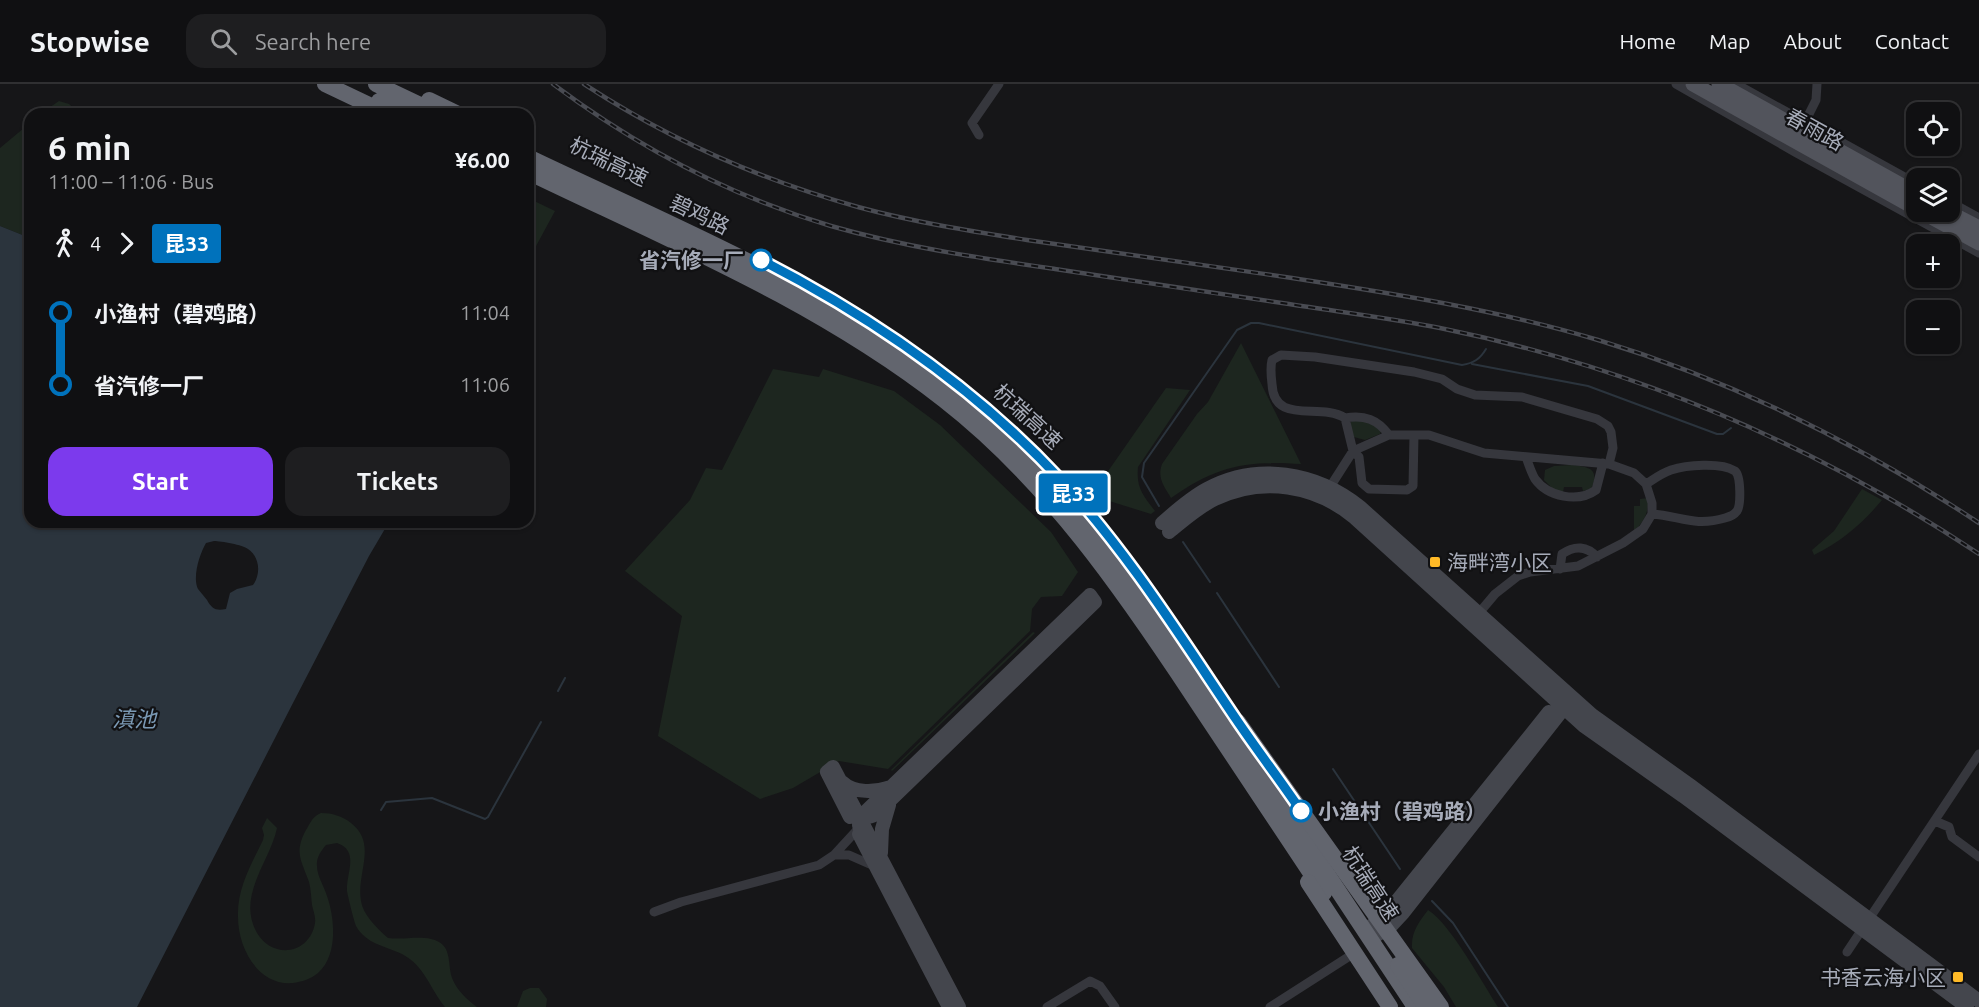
<!DOCTYPE html>
<meta charset="utf-8">
<style>
body{margin:0;font-family:Ubuntu,"Noto Sans SC",sans-serif;background:#1e1e20;color:#f1f3f6;height:100vh;display:flex;flex-direction:column;font-size:22px;white-space:nowrap}
*{box-sizing:border-box;margin:0}
p{font-size:20px;color:#9c9d9f}
.icon{flex:none;width:33px;height:33px;fill:none;stroke:currentColor;stroke-width:2;stroke-linecap:round;stroke-linejoin:round}
.map{position:relative;flex:1;overflow:hidden}
.side{position:absolute;left:24px;top:24px;width:510px;height:420px;display:flex;flex-direction:column;background:#101012;border-radius:18px;box-shadow:0 2px 4px #0004,0 0 0 2px #303032}
.side>*{flex:none}
.badge{padding:0 12px;border-radius:4px;font-size:21px;line-height:39px}
.buttons{position:absolute;left:1906px;top:18px;display:grid;gap:12px}
.buttons a{display:grid;place-items:center;width:54px;height:54px;border-radius:12px;background:#101012;box-shadow:0 2px 4px #0004,0 0 0 2px #303032;font-size:30px}
.map>.badge{position:absolute;translate:-50% -50%;box-shadow:0 0 0 3px #fff}
.legs{display:flex;align-items:center;gap:9px;height:66px;padding:0 24px;font-size:20px}
.legs p{margin-inline-start:auto}
.head{display:flex;align-items:center;justify-content:space-between;height:102px;padding:0 24px}
h1{font-size:33px;font-weight:600;line-height:45px}
.button{display:flex;gap:12px;margin-top:auto;padding:12px 24px}
.button a{flex:1;height:69px;border-radius:18px;background:#7c3aed;color:#fff;font-size:24px;font-weight:600;line-height:69px;text-align:center}
.button a+a{background:#1e1e20;color:#f1f3f6}
ul{padding:0 24px;list-style:none}
li{display:flex;align-items:center;gap:21px;height:72px;font-size:22px}
li i{display:grid;place-items:center;width:9px;height:100%;margin:0 8px;background:currentColor}
li i::after{content:'';width:15px;height:15px;margin:-8px;border:4px solid;border-radius:50%;background:#101012}
li p{margin-inline-start:auto}
li:first-child i{background:linear-gradient(#0000 50%,currentColor 0)}
li:last-child i{background:linear-gradient(currentColor 50%,#0000 0)}
header{display:flex;align-items:center;gap:36px;box-sizing:border-box;height:84px;padding:0 30px;background:#101012;border-bottom:2px solid #303032}
header strong{font-size:28px}
nav{display:flex;gap:33px;margin-inline-start:auto;font-size:21px}
.search{width:420px;height:54px;background:#1e1e20;display:flex;align-items:center;gap:15px;box-sizing:border-box;padding:0 21px;border-radius:18px;color:#9c9d9f;font-size:22px}
.map>svg:first-child{display:block}
.green{fill:#1d261f}
.water{fill:#2b343d;fill-rule:evenodd}
.lines{fill:none;stroke-linecap:round;stroke-linejoin:round}
.stream{stroke:#2b343d;stroke-width:2}
.street{stroke:#36373d;stroke-width:9}
.secondary{stroke:#44464d;stroke-width:14}
.primary{stroke:#52545c;stroke-width:15}
.highway{stroke:#62656e;stroke-width:16}
.rail-casing{stroke:#494b52;stroke-width:4.5}
.rail{stroke:#111113;stroke-width:2;stroke-dasharray:7;stroke-linecap:butt}
.highway-bridge{stroke:#62656e;stroke-width:16}
.line-1-casing{stroke:#fff;stroke-width:14}
.line-1{stroke:#0072bc;stroke-width:9}
.stop-1-dot{fill:#fff;stroke:#0072bc;stroke-width:3}
.poi-dot{fill:#ffba27;stroke:#111113;stroke-width:2}
.labels{text-anchor:middle;dominant-baseline:central;stroke-width:4.5;stroke-linejoin:round;paint-order:stroke}
.street-label{font-size:21px;fill:#a7acb9;stroke:#111113}
.stop-label{font-size:21px;font-weight:bold;fill:#a7acb9;stroke:#111113;text-anchor:end}
.poi-label{font-size:21px;fill:#a7acb9;stroke:#111113;text-anchor:start}
.water-label{font-size:22px;font-style:italic;fill:#7b9ab6;stroke:#111113}
</style>
<header>
<strong>Stopwise</strong>
<div class="search"><svg class="icon" aria-label="search" viewBox="0 0 24 24"><circle cx="10" cy="10" r="6"/><path d="M15 15l6 6"/></svg>Search here</div>
<nav><a>Home</a><a>Map</a><a>About</a><a>Contact</a></nav>
</header>
<div class="map">
<svg width="1979" height="923" viewBox="0 0 1979 923">
<rect width="100%" height="100%" fill="#161618"/>
<path class="green" d="M59 17 69 20 80 30H40Z
M30 39V154L0 142V64Z
M528 114 555 127 528 177Z
M1241 259 1301 380C1247 376 1216 382 1171 414 1164 402 1157 394 1162 380L1197 330 1208 318Z
M773 285 819 293 823 285 894 307 940 341 1051 448 1078 488 1062 512 1041 513 1032 525 1030 547 888 685 839 677 793 704 760 715 658 652 682 532 625 487 690 416 706 384 722 386Z
M1166 304 1190 306 1138 383C1136 404 1143 411 1155 427L1151 430 1106 416 1097 403Z
M1355 335 1369 336 1381 347 1380 350 1365 356 1354 353 1350 344 1351 338Z
M1572 381C1590 383 1600 385 1591 405L1583 407 1582 403H1564L1563 408 1554 406 1544 396 1545 386 1554 382Z
M1862 405 1882 416C1862 440 1842 457 1814 471L1812 466 1834 447Z
M1648 414C1649 429 1644 437 1634 448V422H1640V415Z
M1033 548 1035 549 892 687 891 686Z
M321 729C332 729 342 732 351 739 378 760 356 789 361 817 363 831 378 845 388 854 402 856 417 852 431 855 453 860 447 878 452 894 456 905 467 916 477 923H445C430 905 425 882 402 870 385 862 366 860 356 842 354 837 348 813 347 807 346 789 360 767 337 759L326 761C321 767 316 774 317 782 317 792 324 802 327 812 335 835 338 871 318 889 311 895 301 898 293 899 258 902 238 864 238 833 237 804 251 781 263 756L264 751 262 744 267 734 277 744C270 778 236 812 257 849 273 876 310 870 315 839 316 833 313 826 312 821 311 813 311 805 309 798 301 776 294 768 306 746 311 738 312 733 321 729Z
M1428 826C1450 839 1483 900 1498 923H1456L1444 903 1412 864C1411 848 1419 838 1428 826Z
M530 904H539L547 915 546 923H517L523 907Z"/>
<path class="water" d="M0 142 30 154V438H389L369 472 294 617 137 923H0ZM214 457C221 457 243 461 248 465 260 473 261 490 253 501L237 505 230 509 226 525C216 527 212 525 207 516 204 512 201 509 198 505 192 493 200 469 206 459Z"/>
<g class="lines">
<path class="stream" d="M1472 280 1588 302 1717 350H1723L1731 344
M1159 422 1142 393 1144 379 1237 246 1251 239H1259L1462 281C1474 279 1480 275 1486 265
M1183 458 1210 498
M1217 509 1279 603
M558 607 565 594
M1333 685 1400 785
M381 726 386 718 432 714 485 735 488 733 541 638
M1432 817 1453 839 1508 923"/>
<path class="street" d="M1676 0 1795 68 1979 169
M1736 0 1917 100
M1805 38 1816 16 1817 0
M979 51 972 39 999 0
M1950 118 1979 134
M1345 334C1365 331 1377 335 1389 351
M1414 351 1413 402 1407 406 1369 405 1362 399 1359 373 1353 367 1345 334C1320 318 1274 342 1272 300 1271 292 1270 284 1272 276L1281 271 1315 273 1414 288 1442 295 1457 305 1475 311 1522 313 1597 335 1608 342 1611 348 1613 364 1609 380
M1526 373C1529 381 1531 388 1535 395 1548 413 1578 419 1596 406L1603 379
M1646 400C1654 395 1662 389 1671 386 1686 381 1721 378 1735 387 1741 392 1741 421 1737 427 1734 431 1729 433 1725 434 1694 443 1680 432 1652 430
M1330 403 1353 367 1389 351H1429L1484 369 1609 380 1634 389 1646 400 1652 419V430L1643 445 1623 459 1578 482 1530 488 1518 492 1495 510 1479 529
M1560 485 1562 470C1575 461 1587 462 1597 473
M1935 737 1949 743 1952 753 1979 773
M834 771H849L874 782
M654 828 681 818 819 781 834 771 857 746
M1847 868 1979 670
M1047 923 1090 897 1100 902 1115 923
M1270 923 1356 868"/>
<path class="secondary" d="M1162 439C1176 427 1190 414 1207 405 1257 378 1316 388 1360 423L1592 631 1691 702 1979 917
M1169 448C1184 436 1198 423 1215 415 1262 392 1316 401 1355 434L1584 642 1683 712 1967 923
M842 698C854 710 876 708 891 703
M847 727C857 732 865 736 876 730L1095 518 1090 511 860 733 859 741 863 757
M850 733 827 688 833 683 959 923
M859 750 949 923
M881 769 882 745 889 721
M1372 841 1384 833 1549 628
M1370 855 1390 843 1403 829 1568 619"/>
<path class="primary" d="M1693 0 1917 125
M1719 0 1917 110
M1922 128 1979 159
M1948 128 1979 144"/>
<path class="highway" d="M325 0 388 30
M376 0 439 30
M429 16 458 30
M379 17 406 30
M528 73C670 141 832 206 955 306 1020 359 1079 422 1128 490 1164 539 1196 592 1230 643 1292 736 1353 830 1415 923
M528 88C671 157 819 218 944 316 1048 397 1123 506 1195 615 1238 680 1281 744 1324 809"/>
<defs>
<path id="rail" d="M553 0C637 63 730 112 831 142 904 163 980 174 1055 185 1133 197 1211 209 1289 220 1340 228 1390 234 1440 244 1633 283 1815 361 1979 470
M584 0C668 55 761 96 858 123 913 138 970 147 1027 156 1116 169 1204 181 1292 194 1396 210 1498 226 1598 256 1734 297 1861 361 1979 439"/>
</defs>
<use href="#rail" class="rail-casing"/>
<use href="#rail" class="rail"/>
<path class="highway-bridge" d="M1238 638 1441 923
M1308 798 1390 923
M1398 881 1426 923"/>
</g>
<g class="lines">
<defs>
<path id="line-1" d="M761 176C872 233 973 302 1059 394 1127 467 1180 552 1236 635 1257 666 1280 696 1301 727"/>
</defs>
<use href="#line-1" class="line-1-casing"/>
<use href="#line-1" class="line-1"/>
</g>
<g class="stop-1-dot">
<circle cx="761" cy="176" r="10"/>
<circle cx="1301" cy="727" r="10"/>
</g>
<g class="poi-dot">
<rect x="1429" y="472" width="12" height="12" rx="3"/>
<rect x="1952" y="887" width="12" height="12" rx="3"/>
</g>
<g class="labels">
<g class="street-label">
<text transform="translate(1815 45) rotate(29)">春雨路</text>
<text transform="translate(609 77) rotate(26)">杭瑞高速</text>
<text transform="translate(700 130) rotate(26)">碧鸡路</text>
<text transform="translate(1028 332) rotate(43)">杭瑞高速</text>
<text transform="translate(1371 799) rotate(57)">杭瑞高速</text>
</g>
<g class="stop-label">
<text x="744" y="176">省汽修一厂</text>
<text x="1318" y="727" text-anchor="start">小渔村（碧鸡路）</text>
</g>
<g class="poi-label">
<text x="1447" y="478">海畔湾小区</text>
<text x="1946" y="893" text-anchor="end">书香云海小区</text>
</g>
<g class="water-label">
<text x="134" y="634">滇池</text>
</g>
</g>
</svg>
<div class="buttons">
<a><svg class="icon" aria-label="locate" viewBox="0 0 24 24"><circle cx="12" cy="12" r="6"/><path d="M12 2v4M12 18v4M2 12h4M18 12h4"/></svg></a>
<a><svg class="icon" aria-label="layers" viewBox="0 0 24 24"><path d="M12 4l9 5-9 5-9-5zM3 14l9 5 9-5"/></svg></a>
<a>+</a>
<a>−</a>
</div>
<b class="badge" style="left:1073px;top:409px;background:#0072bc;color:#fff">昆33</b>
<section class="side">
<div class="head"><div><h1>6 min</h1><p>11:00 – 11:06 · Bus</p></div><b>¥6.00</b></div>
<div class="legs"><svg class="icon" aria-label="walk" viewBox="0 0 24 24"><circle cx="13" cy="4" r="2"/><path d="M13 8l-2 6 4 7M11 14l-3 7M7 12l3-4h3l4 4"/></svg>4<svg class="icon" aria-label="forward" viewBox="0 0 24 24"><path d="M9 5l7 7-7 7"/></svg><b class="badge" style="background:#0072bc;color:#fff">昆33</b></div>
<ul>
<li><i style="color:#0072bc"></i><b>小渔村（碧鸡路）</b><p>11:04</p></li>
<li><i style="color:#0072bc"></i><b>省汽修一厂</b><p>11:06</p></li>
</ul>
<div class="button"><a>Start</a><a>Tickets</a></div>
</section>
</div>
